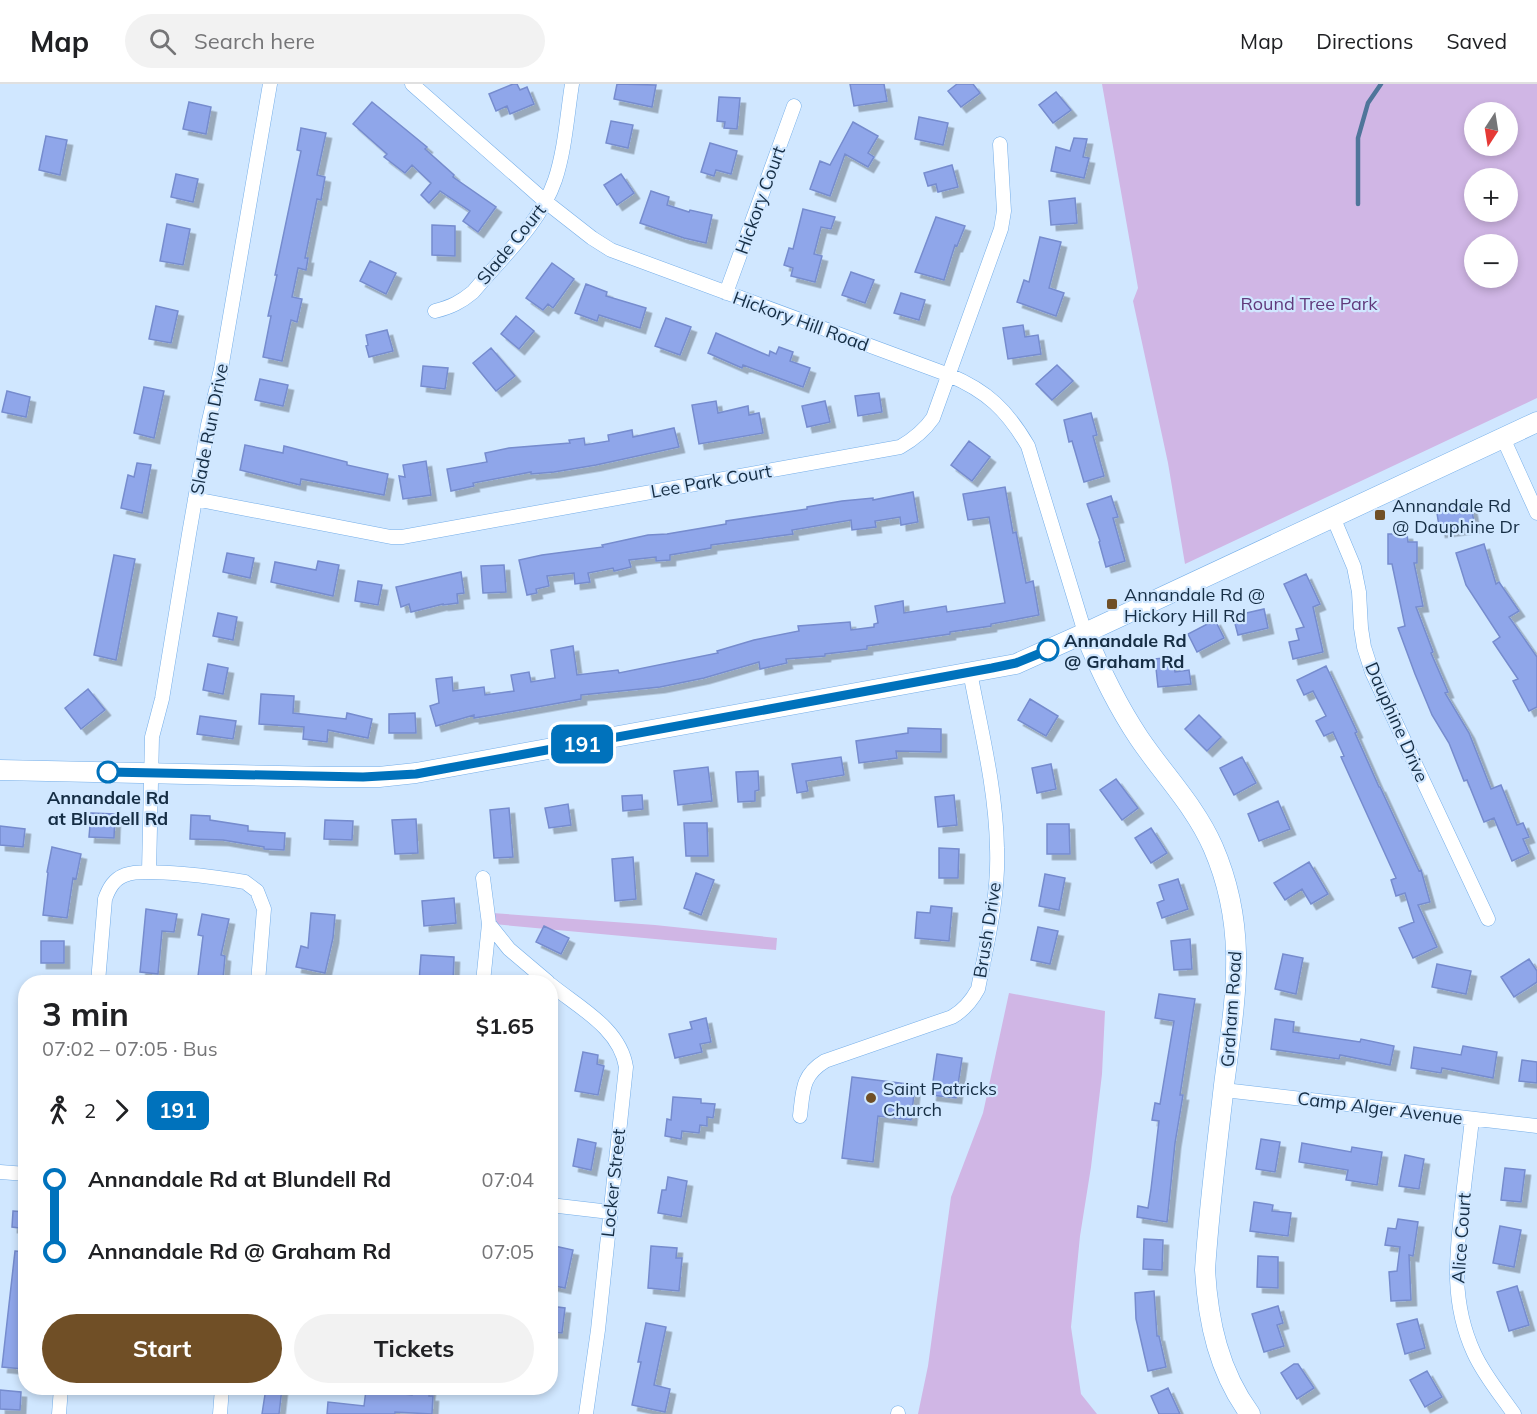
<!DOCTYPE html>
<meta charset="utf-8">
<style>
body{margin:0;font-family:Mulish,sans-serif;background:#f2f2f2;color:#202124;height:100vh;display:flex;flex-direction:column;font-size:22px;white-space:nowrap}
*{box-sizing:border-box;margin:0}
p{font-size:20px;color:#757577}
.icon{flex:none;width:33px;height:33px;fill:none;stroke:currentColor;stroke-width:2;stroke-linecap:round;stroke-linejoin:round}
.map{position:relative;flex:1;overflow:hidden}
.panel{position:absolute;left:18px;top:891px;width:540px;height:420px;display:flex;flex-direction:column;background:#fff;border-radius:24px;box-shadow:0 3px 9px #0003}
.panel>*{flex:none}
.badge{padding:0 12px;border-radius:9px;font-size:21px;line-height:39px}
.needle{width:39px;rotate:192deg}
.tools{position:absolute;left:1464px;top:18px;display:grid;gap:12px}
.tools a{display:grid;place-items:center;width:54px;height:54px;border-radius:50%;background:#fff;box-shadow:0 3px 9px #0003;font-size:30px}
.map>.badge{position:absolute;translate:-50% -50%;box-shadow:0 0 0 3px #fff}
.legs{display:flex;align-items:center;gap:9px;height:66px;padding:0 24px;font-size:20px}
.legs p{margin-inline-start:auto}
.summary{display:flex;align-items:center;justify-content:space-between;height:102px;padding:0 24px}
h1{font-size:33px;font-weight:700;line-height:45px}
.action{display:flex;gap:12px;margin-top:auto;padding:12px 24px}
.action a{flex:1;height:69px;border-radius:36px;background:#704f26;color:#fff;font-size:24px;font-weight:700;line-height:69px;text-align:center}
.action a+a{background:#f2f2f2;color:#202124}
ul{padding:0 24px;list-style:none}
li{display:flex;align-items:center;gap:21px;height:72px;font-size:22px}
li i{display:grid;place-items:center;width:9px;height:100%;margin:0 8px;background:currentColor}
li i::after{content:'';width:15px;height:15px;margin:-8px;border:4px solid;border-radius:50%;background:#fff}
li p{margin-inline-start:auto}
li:first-child i{background:linear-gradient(#0000 50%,currentColor 0)}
li:last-child i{background:linear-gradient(currentColor 50%,#0000 0)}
header{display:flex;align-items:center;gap:36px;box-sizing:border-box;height:84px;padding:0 30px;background:#fff;border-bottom:2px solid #e0e0e0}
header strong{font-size:28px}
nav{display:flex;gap:33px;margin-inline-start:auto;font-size:21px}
.search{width:420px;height:54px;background:#f2f2f2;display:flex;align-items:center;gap:15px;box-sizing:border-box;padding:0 21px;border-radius:33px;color:#757577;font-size:22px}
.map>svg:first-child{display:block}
.green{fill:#d0b6e5;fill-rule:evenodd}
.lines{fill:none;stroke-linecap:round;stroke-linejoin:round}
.stream{stroke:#4f759a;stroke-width:4.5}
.building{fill:#8fa6ea;stroke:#768cce;stroke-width:1.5;filter:url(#shadow)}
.street-casing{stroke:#75aee8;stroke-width:15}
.secondary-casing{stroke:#75aee8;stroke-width:21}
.street{stroke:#fff;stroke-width:14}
.secondary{stroke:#fff;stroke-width:20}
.line-1-casing{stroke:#fff;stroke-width:14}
.line-1{stroke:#0072bc;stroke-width:9}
.poi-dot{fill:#704f26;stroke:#d0e7ff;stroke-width:2}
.stop-1-dot{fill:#fff;stroke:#0072bc;stroke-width:3}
.labels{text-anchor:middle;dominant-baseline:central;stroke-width:4.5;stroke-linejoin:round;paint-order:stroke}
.street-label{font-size:18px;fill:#162e45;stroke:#d0e7ff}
.park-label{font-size:18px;fill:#613a7c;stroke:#d0e7ff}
.poi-label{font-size:18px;fill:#162e45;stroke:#d0e7ff;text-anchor:start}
.stop-label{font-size:18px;font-weight:bold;fill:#162e45;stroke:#d0e7ff;text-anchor:start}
</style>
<header>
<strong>Map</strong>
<div class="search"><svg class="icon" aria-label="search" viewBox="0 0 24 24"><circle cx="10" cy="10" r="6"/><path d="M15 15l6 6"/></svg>Search here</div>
<nav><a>Map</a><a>Directions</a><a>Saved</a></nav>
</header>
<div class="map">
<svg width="1537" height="1330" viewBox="0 0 1537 1330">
<defs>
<filter id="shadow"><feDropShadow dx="5.5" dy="5.5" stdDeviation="0" flood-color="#0004"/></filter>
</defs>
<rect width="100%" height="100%" fill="#d0e7ff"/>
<path class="green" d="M1102 0H1537V314L1185 480 1168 379 1133 217 1138 204ZM1508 28V62H1474V28ZM1508 94V128H1474V94ZM1474 160H1508V194H1474Z
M492 829 655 841 777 854 776 866 493 840Z
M1009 909 1105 927 1102 990 1091 1083 1080 1152 1071 1243 1081 1310 1097 1330H918L928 1282 951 1113 983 1029Z"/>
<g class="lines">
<path class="stream" d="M1358 120V54L1368 19 1381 0"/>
</g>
<path class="building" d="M513 0H517L520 6 527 3 534 20 510 30 507 22 496 27 489 10Z
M617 0 656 1 652 23 614 15Z
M850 0H884L887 17 854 22Z
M957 0H973L980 9 961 23 948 7Z
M1056 8 1071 26 1053 39 1039 21Z
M719 13 740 14 737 45 724 44 725 38 717 37Z
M189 18 211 23 206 50 183 45Z
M372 18 427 63 425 65 454 91 453 93 496 123 478 148 463 137 470 127 440 107 429 119 421 111 431 99 412 81 405 89 384 73 387 70 353 40Z
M919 33 948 39 943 61 915 55Z
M611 37 633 41 628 64 606 59Z
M853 38 878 52 868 69 874 73 868 83 845 70 830 112 810 105 820 77 830 81Z
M301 44 326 49 317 91 325 93 321 116 317 115 305 174H308L306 186 298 184 292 213 302 215 297 238 291 236 282 277 263 273 271 232H268L277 191H275L301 67 297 66Z
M46 52 67 56 60 91 39 86Z
M1074 54 1087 55 1083 73 1089 74 1084 94 1051 87 1056 63 1070 67Z
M710 59 737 67 731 90 716 86 714 92 701 88Z
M952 81 958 103 938 108 936 100 928 102 924 89Z
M176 90 198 95 193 118 171 113Z
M621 90 634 109 617 121 604 101Z
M651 107 669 113 667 121 689 128 690 126 712 131 706 159 684 154 640 139Z
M1075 114 1077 139 1051 141 1049 117Z
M803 125 835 133 831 145 821 143 814 170 822 172 815 198 791 192 793 184 784 181 789 164 793 165Z
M936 133 965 142 957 162 955 161 944 196 915 188Z
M167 140 190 145 183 181 160 177Z
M432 141 455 142V172L432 171Z
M1040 153 1061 158 1049 204 1064 209 1056 232 1017 218 1024 196 1029 198Z
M370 177 396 189 386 210 360 197Z
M552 179 574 195 553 224 548 220 543 226 526 214Z
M851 188 874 196 865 219 842 211Z
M586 200 607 208 606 212 646 224 640 244 599 231 597 237 575 229Z
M901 209 925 216 919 236 894 229Z
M156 222 178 227 171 259 149 255Z
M516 232 534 247 519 265 501 250Z
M666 234 691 243 680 271 655 262Z
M1023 241 1025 253 1038 251 1041 270 1008 275 1003 244Z
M387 246 393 267 369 273 366 262 368 261 366 251Z
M716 249 769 272 770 267 776 270 779 263 793 268 790 277 810 284 803 303 743 281 742 284 708 269Z
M491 264 515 292 496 307 473 279Z
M1057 281 1073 297 1052 316 1036 300Z
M423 282 448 284 445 305 421 302Z
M260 295 288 301 283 322 255 316Z
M144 303 164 307 154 354 134 349Z
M7 307 30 313 26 333 2 328Z
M879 309 882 328 858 332 855 312Z
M716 317 718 329 748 322 749 331 759 329 763 349 699 360 692 321Z
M825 317 830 338 807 343 802 322Z
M1091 329 1097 351 1093 352 1104 392 1084 398 1072 357 1069 358 1064 336Z
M674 344 679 363 596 381 554 388 531 390V388L473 399 474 402 451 407 447 385 487 378 485 369 509 364 570 359 569 356 584 354 585 361 609 357 608 351 632 346 633 353Z
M969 357 990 373 972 397 951 381Z
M245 361 283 369 284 362 347 378V381L388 390 384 411 301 395 300 401 240 386Z
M426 377 431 411 403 415 399 392 405 393 403 381Z
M137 379 151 381 142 429 121 424 128 391 134 393Z
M1005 403 1013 449 1016 448 1026 499 1033 497 1039 531 991 540V542L950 548V550L867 562V565L825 570V572L786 575 787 579 760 585 759 578 704 594 660 603 581 611V615L498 630 474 634V631L436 642 430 622 439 619 436 595 452 593 453 607 484 603 485 611 514 607 511 591 529 588 531 598 555 594 551 566 573 562 577 591 618 586 619 589 718 569 717 567 754 556 799 547 798 542 850 538 851 546 874 543V540L878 539 875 522 903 517 904 529 946 522 947 528 1005 519 989 433 968 436 963 410Z
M913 408 918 438 901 441 900 433 875 437 876 443 852 446 851 436 792 446 793 450 711 461V464L670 471V476L656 477V473L629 476 631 483 614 487 613 484 588 489 590 498 575 500 574 489 547 492 549 502 536 505 537 509 527 511 519 476 542 471 603 463 602 461 648 451 667 450 726 440V437L807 425V423L842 417 873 414V416Z
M1111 412 1118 433 1113 434 1125 477 1106 483 1099 458 1100 457 1087 420Z
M1470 417 1475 443 1440 448 1436 423Z
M1388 450H1407L1408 458H1417V479H1414L1423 522 1416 523 1433 568 1431 569 1448 608 1445 609 1469 649 1491 705 1501 701 1517 741 1523 739 1529 753 1523 755 1529 769 1512 777 1494 734 1484 738 1467 696 1464 697 1449 659 1432 631 1415 590 1398 544 1405 542 1392 480H1388Z
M1484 460 1496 500 1499 498 1519 527 1509 533 1537 573V623L1529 627 1513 597 1518 595 1493 558 1500 553 1466 501 1456 469Z
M227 469 254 474 250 494 223 488Z
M114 471 135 475 116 576 94 571Z
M318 477 339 481 333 512 271 498 275 478 316 486Z
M504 481 506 508 483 509 481 482Z
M461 488 464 509 457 510 458 519 443 521V520L411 528 409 520 401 523 396 503Z
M1306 490 1320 520 1313 523 1323 568 1293 575 1289 558 1299 556 1296 545 1304 543 1284 500Z
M358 497 382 501 378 521 355 517Z
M1264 525 1268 544 1238 551 1233 532Z
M218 529 237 533 233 556 213 552Z
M1215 536 1224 554 1197 568 1188 550Z
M1173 573 1175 588 1189 586 1191 600 1158 603 1155 575Z
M208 580 228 584 223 610 203 606Z
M1326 582 1357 648 1355 649 1379 703H1380L1419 787 1421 786 1430 818 1418 821 1437 863 1413 874 1399 844 1414 838 1405 809 1396 812 1391 796 1396 794 1341 673 1344 672 1333 648 1324 652 1316 637 1326 632 1313 607 1304 611 1297 596Z
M88 605 105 626 81 645 65 624Z
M261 610 294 612 293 629 346 635 347 629 372 635 368 654 328 646 327 658 303 655 304 643 259 640Z
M1030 615 1058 632 1046 652 1018 636Z
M415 629 416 649H389V630Z
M1199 631 1221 653 1207 667 1185 645Z
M200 632 236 637 233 655 197 650Z
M908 644 941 645V668L896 667 897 674 859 679 856 657 908 649Z
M841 673 844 691 806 697 808 707 797 709 792 680Z
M1242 673 1256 699 1234 711 1220 684Z
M1051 680 1056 705 1037 709 1032 684Z
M708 683 712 717 678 721 674 687Z
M758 687 759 706 755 707V717L738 718 736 688Z
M1116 695 1138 724 1122 736 1100 706Z
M642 711 643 725 623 727 622 712Z
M954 711 957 741 938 743 935 713Z
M1278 717 1290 745 1259 757 1248 730Z
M568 720 571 741 549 744 545 724Z
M509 724 513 773 494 774 490 726Z
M91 729 115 730 114 754 89 753Z
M191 731 210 732V736L248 742V747L285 749 284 766 264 765V763L223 756 190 755Z
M416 735 418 769 395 770 392 736Z
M325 736 353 737 352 756 324 755Z
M684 739H707L708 772H686Z
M1047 740H1069L1070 770H1047Z
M0 742 25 745 23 763 0 761Z
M1151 744 1167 769 1151 779 1135 754Z
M52 763 81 770 76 795 73 794 67 834 43 831 48 789 47 788Z
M939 764 959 765 958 794H939Z
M633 773 636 815 615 817 612 775Z
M1309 778 1328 810 1311 820 1302 805 1285 816 1274 799Z
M696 789 714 796 701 831 684 824Z
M1045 790 1065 794 1059 826 1039 822Z
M1178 795 1188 825 1162 834 1157 819 1164 816 1159 801Z
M454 814 456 839 424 842 422 817Z
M931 822 952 824 949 857 915 854 917 828 930 829Z
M146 825 177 830 174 848 162 847 158 890 140 888Z
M311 829 335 831 333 854 325 889 296 883 301 862 308 864Z
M202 830 229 835 221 871 225 872 223 895 198 892 203 852 198 851Z
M544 842 569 854 561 870 536 858Z
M1038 843 1058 847 1050 880 1031 876Z
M1190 855 1192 885 1174 886 1171 857Z
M41 857H64V879H41Z
M1283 870 1303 874 1296 910 1275 905Z
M421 871 454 873 453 898H419Z
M1529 875 1537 887V898L1514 913 1501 893Z
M1437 880 1471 887 1466 910 1432 903Z
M1159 910 1195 915 1180 1011H1183L1175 1059 1167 1138 1137 1133 1138 1122 1148 1124 1151 1105 1159 1037 1152 1036 1155 1019 1160 1020 1174 937 1155 934Z
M706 934 711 958 700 960 702 968 675 974 669 950 692 945 690 938Z
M1275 935 1294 938 1293 948 1360 958 1361 955 1394 962 1390 981 1340 971 1339 975 1271 965Z
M1463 962 1497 968 1493 994 1442 984 1441 989 1411 984 1414 963 1461 971Z
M583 968 598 971 597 980 604 982 598 1011 575 1007Z
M937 970 962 974 956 1014 931 1011Z
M1522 976 1537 978V999L1519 997Z
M852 993 915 1001 911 1036 878 1032 873 1078 842 1074Z
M673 1013 701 1015V1019L715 1020 713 1034 707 1033V1042L700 1041 699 1049 682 1047 681 1055 665 1052 667 1035 671 1036Z
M578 1055 596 1059 591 1086 573 1082Z
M1261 1055 1280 1058 1275 1088 1256 1085Z
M1302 1059 1351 1068 1352 1063 1382 1068 1377 1101 1346 1096 1348 1086 1299 1078Z
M1405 1071 1424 1075 1419 1105 1399 1102Z
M1505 1084 1525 1086 1521 1118 1501 1116Z
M668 1093 687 1097 681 1133 658 1129 662 1106H666Z
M1254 1118 1273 1121 1272 1127 1291 1129 1288 1152 1250 1147Z
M13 1127 26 1128V1145L12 1143Z
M1398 1135 1418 1138 1413 1172 1409 1171 1411 1216 1391 1217 1389 1188 1397 1187 1400 1163 1385 1161 1388 1144 1396 1145Z
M1500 1142 1521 1146 1514 1183 1493 1179Z
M1144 1155 1163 1156 1162 1186 1143 1185Z
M550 1161 573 1166 565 1204 550 1201Z
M651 1162 677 1164 676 1174H682L679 1207 648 1204Z
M15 1167 26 1168V1253L23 1285 2 1283Z
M1258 1172 1278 1173V1204L1257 1203Z
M1517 1202 1529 1241 1509 1247 1497 1208Z
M1154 1207 1157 1252H1159L1166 1283 1148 1287 1136 1235 1135 1209Z
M550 1222 565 1224 562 1249 550 1248Z
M1278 1222 1283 1239 1277 1241 1284 1262 1264 1268 1252 1230Z
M1417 1235 1425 1264 1405 1270 1397 1240Z
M646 1239 666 1243 654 1301 670 1305 665 1328 632 1321 641 1278H638Z
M1294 1280H1298L1314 1304 1297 1315 1281 1289Z
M1427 1287 1442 1313 1425 1323 1410 1296Z
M266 1304H282L279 1330H262Z
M412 1304H430L429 1312H433L432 1330 395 1328V1330H327L328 1318 364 1322 366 1306 412 1311Z
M1168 1304 1180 1330H1159L1151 1312Z
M0 1306 21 1308 20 1326 0 1325Z"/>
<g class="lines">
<defs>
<path id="street" d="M412 0 546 118 592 154 611 166 949 291C987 307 1007 326 1028 362L1085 549
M726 209 794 22
M435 227C451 223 461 218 473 208 502 173 540 140 555 96 565 66 567 32 572 0
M1503 354 1537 429
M195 415 391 453H402L900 363C914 355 924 347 933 334L1001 145 1004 127 1000 60
M1333 433 1354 483 1359 508 1361 544 1364 563 1372 588 1488 835
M149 788 152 653 162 615 189 450 208 341 221 285 270 0
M489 840 509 865 548 898
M98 898 105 815C109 804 114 795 125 791 144 783 222 794 245 798L257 807 264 825 258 898
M483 898 489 840 483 794
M550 900C578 923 620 944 626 983L598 1246 586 1330
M1224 1006 1537 1042
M800 1032C803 1006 802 991 825 977L952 933C964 926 971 918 978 905 987 859 999 812 997 764 996 705 981 646 970 588
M1472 1035C1469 1063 1465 1092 1462 1121 1456 1174 1451 1219 1474 1269 1484 1291 1500 1310 1514 1330
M0 1088 26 1090
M550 1121 610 1128
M59 1330 61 1304
M220 1330 222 1304
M898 1330V1329"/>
<path id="secondary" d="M1085 549C1100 586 1117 621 1139 654 1164 691 1195 722 1213 763 1249 846 1235 915 1224 1001 1217 1062 1209 1124 1205 1186 1208 1238 1219 1288 1250 1330
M0 686 329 693H379L416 689 1016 580 1085 549 1537 338"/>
</defs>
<use href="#street" class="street-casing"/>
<use href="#secondary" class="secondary-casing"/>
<use href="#street" class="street"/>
<use href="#secondary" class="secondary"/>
</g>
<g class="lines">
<defs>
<path id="line-1" d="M108 688 363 693 416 690 992 584 1016 579 1048 566"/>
</defs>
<use href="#line-1" class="line-1-casing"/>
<use href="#line-1" class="line-1"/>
</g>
<g class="poi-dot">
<rect x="1374" y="425" width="12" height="12" rx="3"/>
<rect x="1106" y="514" width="12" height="12" rx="3"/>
<circle cx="871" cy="1014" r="6"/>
</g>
<g class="stop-1-dot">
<circle cx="1048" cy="566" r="10"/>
<circle cx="108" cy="688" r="10"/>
</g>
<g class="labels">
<g class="street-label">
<text transform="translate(760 116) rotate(-70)">Hickory Court</text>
<text transform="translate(511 160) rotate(-51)">Slade Court</text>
<text transform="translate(801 237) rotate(20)">Hickory Hill Road</text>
<text transform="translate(209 345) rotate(-79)">Slade Run Drive</text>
<text transform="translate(711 397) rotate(-10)">Lee Park Court</text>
<text transform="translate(1397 638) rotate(66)">Dauphine Drive</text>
<text transform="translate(987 846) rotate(-81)">Brush Drive</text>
<text transform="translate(1231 925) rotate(-86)">Graham Road</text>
<text transform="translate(1380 1024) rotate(7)">Camp Alger Avenue</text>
<text transform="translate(613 1099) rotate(-84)">Locker Street</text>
<text transform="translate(1461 1154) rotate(-86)">Alice Court</text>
</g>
<g class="park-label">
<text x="1309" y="219">Round Tree Park</text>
</g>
<g class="poi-label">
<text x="1392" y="421">Annandale Rd<tspan x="1392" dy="21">@ Dauphine Dr</tspan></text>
<text x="1124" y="510">Annandale Rd @<tspan x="1124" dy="21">Hickory Hill Rd</tspan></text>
<text x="883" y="1004">Saint Patricks<tspan x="883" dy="21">Church</tspan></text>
</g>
<g class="stop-label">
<text x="1064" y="556">Annandale Rd<tspan x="1064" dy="21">@ Graham Rd</tspan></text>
<text x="108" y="713" text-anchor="middle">Annandale Rd<tspan x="108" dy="21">at Blundell Rd</tspan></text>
</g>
</g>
</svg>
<div class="tools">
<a><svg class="needle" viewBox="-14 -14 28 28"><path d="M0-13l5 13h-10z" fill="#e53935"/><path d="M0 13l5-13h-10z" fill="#757577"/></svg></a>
<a>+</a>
<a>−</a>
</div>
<b class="badge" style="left:582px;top:660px;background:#0072bc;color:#fff">191</b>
<section class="panel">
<div class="summary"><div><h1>3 min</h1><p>07:02 – 07:05 · Bus</p></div><b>$1.65</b></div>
<div class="legs"><svg class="icon" aria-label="walk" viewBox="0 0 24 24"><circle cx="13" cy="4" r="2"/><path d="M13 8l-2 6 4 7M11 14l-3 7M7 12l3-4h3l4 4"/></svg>2<svg class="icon" aria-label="forward" viewBox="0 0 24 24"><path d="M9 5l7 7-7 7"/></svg><b class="badge" style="background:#0072bc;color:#fff">191</b></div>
<ul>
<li><i style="color:#0072bc"></i><b>Annandale Rd at Blundell Rd</b><p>07:04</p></li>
<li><i style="color:#0072bc"></i><b>Annandale Rd @ Graham Rd</b><p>07:05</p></li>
</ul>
<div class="action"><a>Start</a><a>Tickets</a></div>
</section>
</div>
